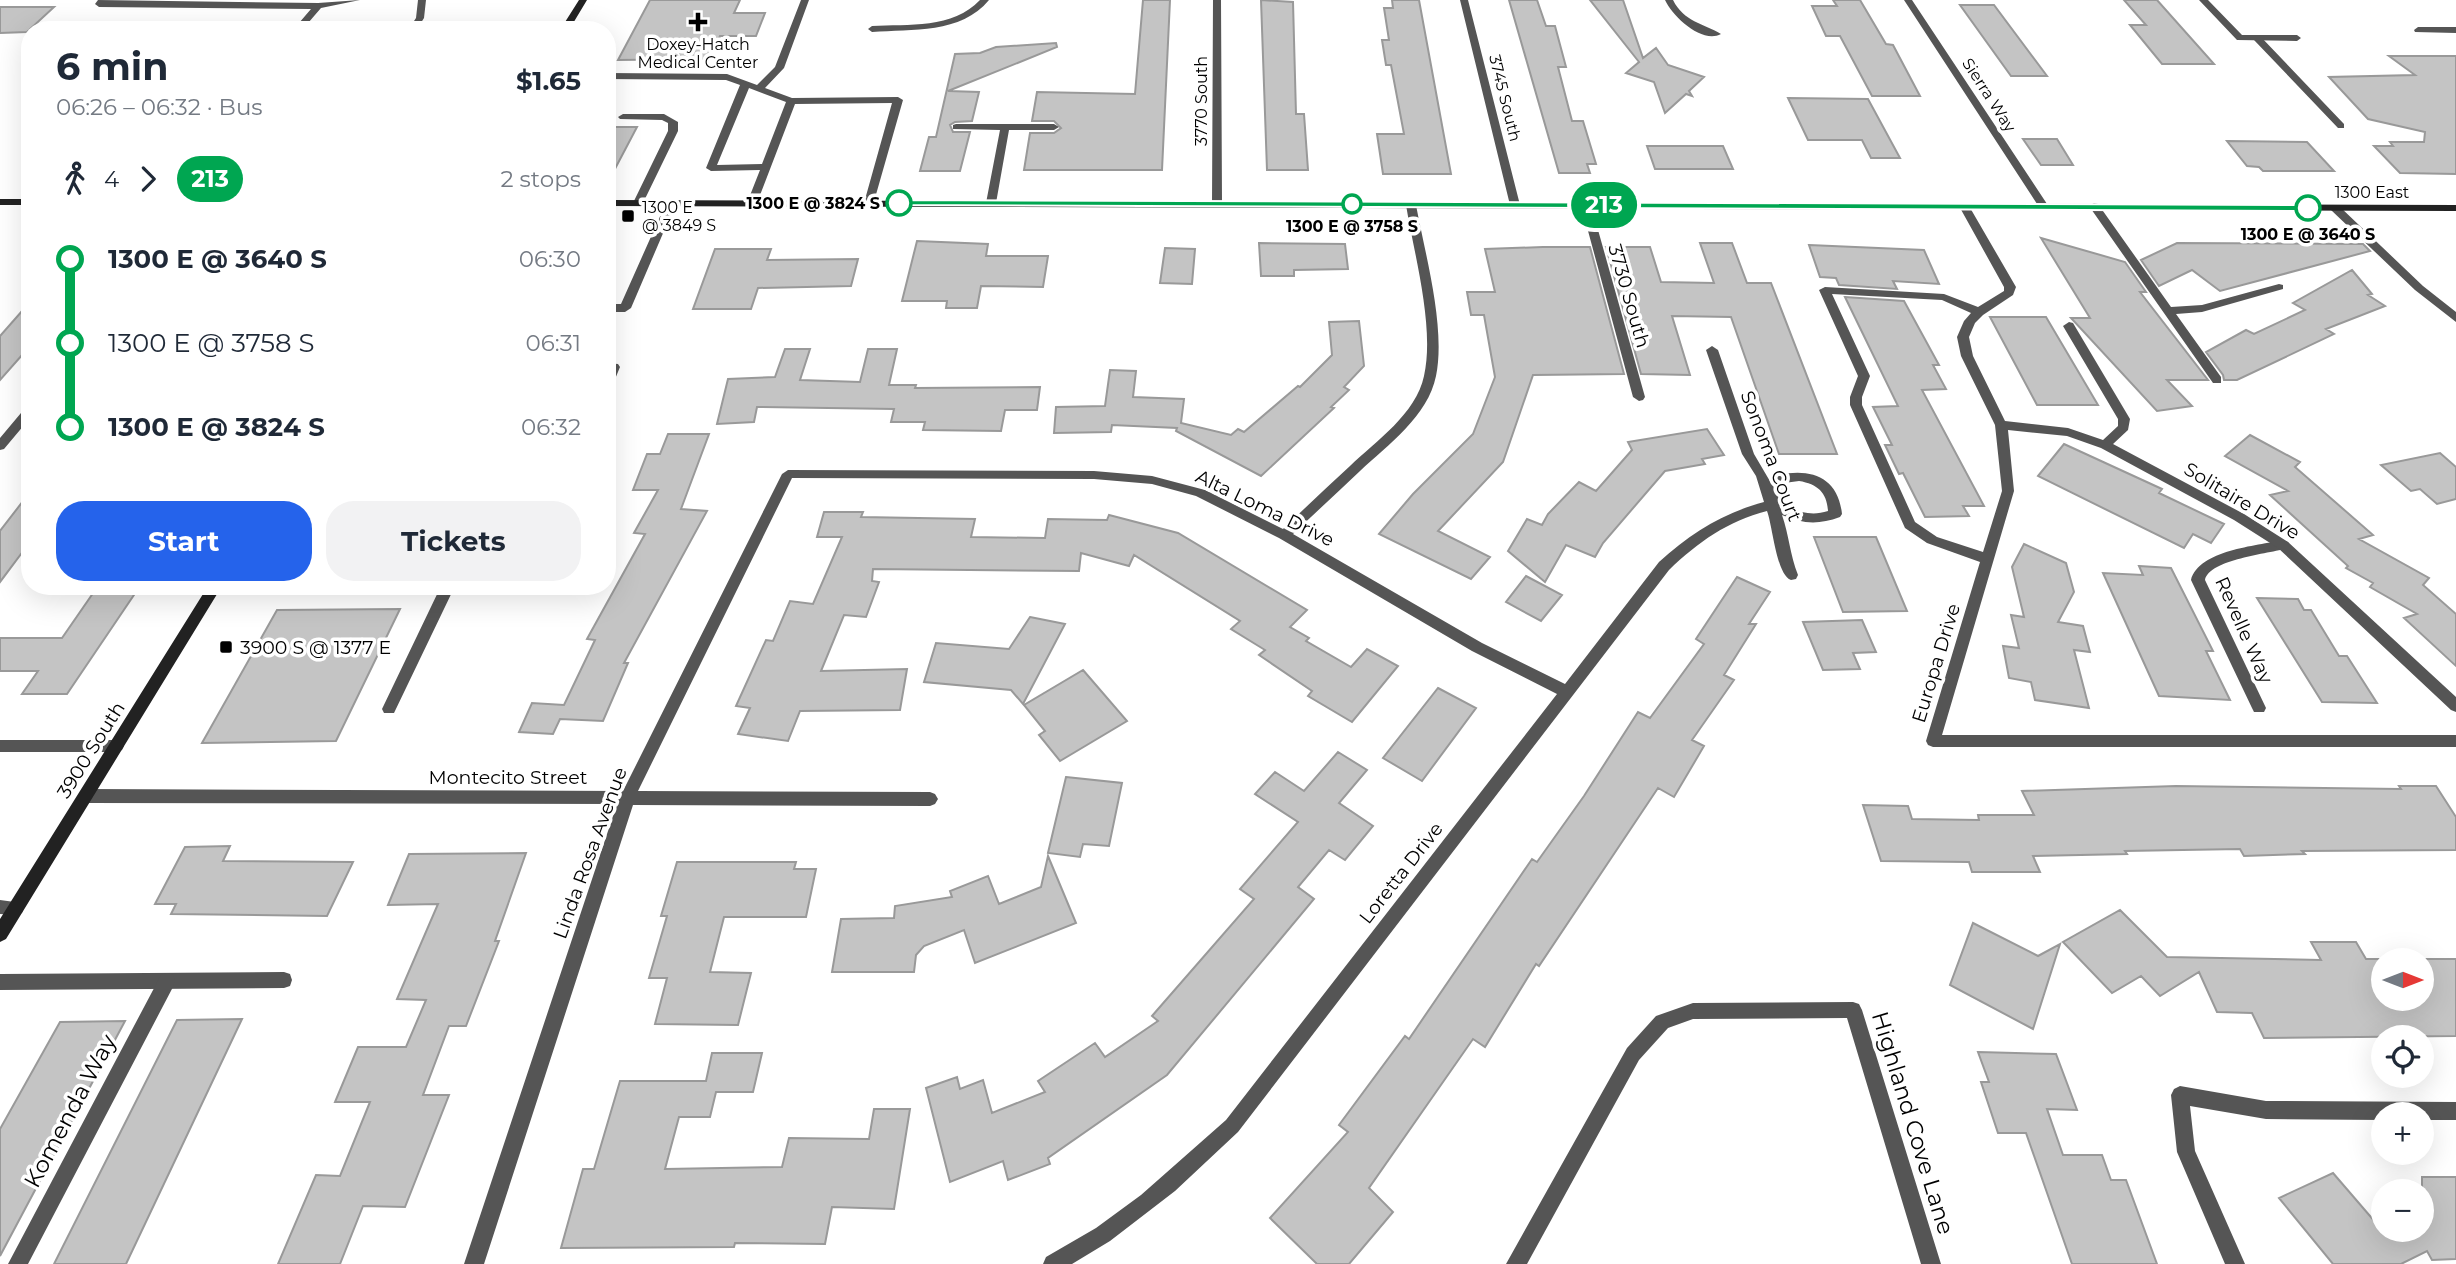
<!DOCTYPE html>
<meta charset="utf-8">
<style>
body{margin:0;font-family:Montserrat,sans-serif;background:#f2f2f3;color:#1f2937;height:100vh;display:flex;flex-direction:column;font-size:26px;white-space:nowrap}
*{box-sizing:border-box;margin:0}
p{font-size:23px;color:#747a83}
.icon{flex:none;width:38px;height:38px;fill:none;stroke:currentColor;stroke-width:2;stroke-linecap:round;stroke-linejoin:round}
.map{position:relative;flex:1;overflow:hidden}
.details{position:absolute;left:21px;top:21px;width:595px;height:574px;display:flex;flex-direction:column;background:#fff;border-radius:28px;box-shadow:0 7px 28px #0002}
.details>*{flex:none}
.badge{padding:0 14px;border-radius:23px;font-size:24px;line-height:46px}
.needle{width:46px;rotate:90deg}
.controls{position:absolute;left:2371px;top:948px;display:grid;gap:14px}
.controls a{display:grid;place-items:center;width:63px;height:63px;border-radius:50%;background:#fff;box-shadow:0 7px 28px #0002;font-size:35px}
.map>.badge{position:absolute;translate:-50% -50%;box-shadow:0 0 0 4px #fff}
.legs{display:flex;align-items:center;gap:10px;height:77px;padding:0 35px;font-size:23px}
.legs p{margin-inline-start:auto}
.head{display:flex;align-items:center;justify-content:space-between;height:119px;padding:0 35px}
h1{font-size:38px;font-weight:700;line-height:52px}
.primary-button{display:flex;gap:14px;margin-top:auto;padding:14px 35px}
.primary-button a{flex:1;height:80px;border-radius:28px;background:#2563eb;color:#fff;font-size:28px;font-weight:700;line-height:80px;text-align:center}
.primary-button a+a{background:#f2f2f3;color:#1f2937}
ul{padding:0 35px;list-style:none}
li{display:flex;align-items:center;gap:24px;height:84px;font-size:26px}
li i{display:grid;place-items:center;width:10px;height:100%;margin:0 9px;background:currentColor}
li i::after{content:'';width:18px;height:18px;margin:-9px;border:5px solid;border-radius:50%;background:#fff}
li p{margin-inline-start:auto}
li:first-child i{background:linear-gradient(#0000 50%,currentColor 0)}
li:last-child i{background:linear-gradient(currentColor 50%,#0000 0)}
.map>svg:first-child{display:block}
.building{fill:#c4c4c4;stroke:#999;stroke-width:2;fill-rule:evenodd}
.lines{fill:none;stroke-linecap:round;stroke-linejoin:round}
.service{fill:#555;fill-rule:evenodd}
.minor{fill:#555;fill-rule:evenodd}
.secondary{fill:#222;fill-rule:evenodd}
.line-1{fill:#00a651;stroke:#fff;stroke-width:2}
.poi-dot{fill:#000;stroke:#fff;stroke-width:2.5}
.stop-1-dot{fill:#fff;stroke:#00a651;stroke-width:3.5}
.labels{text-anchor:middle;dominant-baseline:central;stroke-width:7;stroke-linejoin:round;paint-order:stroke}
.far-poi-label{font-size:16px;fill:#000;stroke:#fff}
.far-street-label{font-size:16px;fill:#000;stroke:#fff}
.far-stop-label{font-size:16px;font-weight:bold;fill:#000;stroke:#fff}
.street-label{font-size:19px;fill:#000;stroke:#fff}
.poi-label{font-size:19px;fill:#000;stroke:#fff;text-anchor:start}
.near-street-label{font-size:23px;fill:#000;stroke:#fff}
</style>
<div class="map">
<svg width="2456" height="1264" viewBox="0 0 2456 1264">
<rect width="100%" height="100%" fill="#fff"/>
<path class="building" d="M650 0H740L734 13H765L756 36H720L710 59 618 60Z
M1143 0H1170L1162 170H1024L1030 133H1054L1061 128 1054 121H1032L1037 92 1135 94Z
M1261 0 1293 2 1296 114H1304L1308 170H1267Z
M1392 0H1419L1451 174H1383L1377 134H1404L1391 65H1386L1382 40H1389L1384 8H1393Z
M1509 0H1537L1546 26H1555L1566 67H1558L1572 121H1583L1596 164H1587L1590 173H1559Z
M1590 0H1623L1643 58 1656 48 1668 65 1704 77 1689 91 1692 96 1686 94 1665 113 1654 82 1626 73 1639 62Z
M1833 0H1860L1886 44 1893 45 1920 96H1872L1840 36H1826L1812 6H1837Z
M2124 0H2157L2214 64H2162L2130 25H2146Z
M1960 5H1994L2047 76H2011Z
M0 7H54L27 32 0 33Z
M1056 43 1057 47 948 91 979 92 972 121 955 122 950 125 953 132H970L960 171H920L929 137H936L955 54 980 53 996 47Z
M2389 56H2456V174L2400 173 2374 146H2393L2390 142H2424L2425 132 2368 119 2329 77 2415 75Z
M1788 98 1868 99 1900 158H1871L1862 140H1808Z
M607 127H637L607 184Z
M2023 139H2057L2073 165H2041Z
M2227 141 2307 142 2334 171H2263L2259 167 2247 166Z
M1647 146H1723L1733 169H1655Z
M2041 238 2125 262 2146 292H2140L2208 380H2167L2192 406 2157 411 2071 318H2090Z
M917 241 988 244 986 256H1048L1043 287 981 286 977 308H946L947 301H902Z
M1259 243 1345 244 1348 269 1294 270V276H1261Z
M1700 243H1732L1747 283H1771L1837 454H1779L1731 317 1672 316 1690 375 1641 374 1606 247H1650L1661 282 1714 283Z
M2177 243 2363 244 2370 251 2220 291 2192 270 2159 286 2141 260Z
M1809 245 1924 250 1939 284 1893 281 1897 289 1839 285 1836 278 1820 277Z
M1543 247H1590L1624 374 1533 375 1503 462 1438 531 1490 557 1471 579 1379 534 1413 494 1473 434 1495 377 1484 315H1471L1467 292H1495L1485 249Z
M1165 248 1195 249 1192 284 1160 283Z
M715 249H771L767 260 858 259 851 286 758 288 751 309H693Z
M2352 270 2372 294 2368 295 2385 306 2326 329 2334 334 2237 380H2224L2223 375 2206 352 2246 330 2254 334 2305 310 2293 303Z
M1845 297 1904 301 1939 365H1933L1946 389 1922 390 1984 506H1963L1969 516 1925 517 1903 473 1899 474 1885 445H1892L1873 407 1898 406Z
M30 302V346L0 380V336Z
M1990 317H2046L2098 405H2037Z
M1359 321 1364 366 1344 387 1349 390 1331 407 1334 408 1261 476 1176 431 1177 428 1112 425 1111 432 1054 433 1056 407 1105 406 1110 370 1136 371 1133 397 1184 399 1181 423 1231 435 1238 429 1244 432 1298 386 1300 387 1332 355 1329 322Z
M785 349H810L800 380 860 382 868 349H897L889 385H916L915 388 1040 387 1037 410H1005L1001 431 923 430 925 422H891L894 409 757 407 754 422 717 424 728 379 775 377Z
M1707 429 1724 455 1702 459 1705 464 1665 471 1603 543 1595 557 1566 545 1545 582 1508 551 1527 519 1542 525 1548 514 1579 482 1596 491 1632 450 1628 442Z
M668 434H709L681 509 707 511 624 663H628L603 721 560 719 553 734 519 732 532 703 564 705 595 640 587 639 645 534 634 533 658 490H633L647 454H660Z
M2250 435 2300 462 2295 467 2373 535 2359 539 2429 578 2423 585 2456 614V666L2404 618 2417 614 2370 587 2373 583 2346 568 2348 566 2270 495 2288 491 2225 456Z
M2064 444 2162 489 2159 493 2224 524 2211 543 2193 534 2184 548 2038 476Z
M2440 453 2456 467V499L2437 504 2420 489 2411 491 2381 465Z
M30 492V542L0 582V531Z
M824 512H863L861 517 975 519 971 537 1045 538 1048 519 1107 520 1109 515 1178 533 1307 610 1290 627 1309 638 1306 641 1351 667 1367 649 1398 666 1352 722 1308 696 1312 691 1259 655 1265 650 1231 629 1240 621 1134 555 1129 566 1081 553 1079 571 873 569 872 581 879 582 866 617 844 615 821 671 907 669 900 710 800 711 788 741 738 734 750 708 736 706 766 640 773 641 790 601 813 604 842 537H817Z
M1814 537H1876L1907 611 1843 612Z
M2024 544 2066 563 2074 592 2058 622 2083 626 2090 652 2074 650 2089 708 2035 700 2031 682 2009 678 2003 646 2019 648 2011 615 2024 617 2012 567Z
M2139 566 2171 568 2213 651H2206L2230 700 2159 696 2103 573 2143 575Z
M1526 576 1562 595 1541 621 1506 602Z
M1737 577 1770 592 1749 624H1756L1724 675 1734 680 1692 740 1704 746 1674 797 1658 788 1539 966 1536 964 1485 1047 1473 1039 1369 1188 1393 1212 1349 1264H1317L1270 1218 1348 1132 1339 1125 1405 1036 1409 1039 1532 859 1537 862 1584 796 1638 712 1650 718 1704 644 1696 639Z
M98 586H140L67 694H22L38 671H0V638H62Z
M2257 598 2298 599 2304 610H2311L2339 656H2347L2377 703 2322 702Z
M400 609 336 741 202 743 277 610Z
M1030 617 1065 624 1023 704 1011 690 924 682 936 643 1009 649Z
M1862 620 1876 652 1853 653 1860 669 1823 670 1803 622Z
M1083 670 1127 721 1060 761 1039 735 1045 731 1024 705Z
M1438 688 1476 708 1422 781 1383 758Z
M1338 752 1367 770 1339 803 1373 826 1345 860 1329 850 1298 887 1314 899 1167 1075 1048 1158 1050 1164 1008 1180 1003 1161 950 1182 926 1088 957 1077 960 1089 983 1080 992 1113 1045 1092 1038 1081 1095 1043 1105 1057 1158 1021 1152 1016 1254 899 1240 889 1298 822 1255 794 1275 772 1304 791Z
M1066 777 1122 783 1109 846 1083 844 1080 857 1048 853Z
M2176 786 2401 789 2399 786H2436L2456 817V850L2302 851 2305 854 2244 856 2240 849 2125 851 2127 854 2033 856 2040 872H1972L1969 862 1881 861 1863 805 1908 806 1912 819 1979 820 1978 815H2034L2022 791Z
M230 846 223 861 353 862 327 916 171 914 176 904H155L185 847Z
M526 853 495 941H499L466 1026H449L423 1095H449L405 1207 363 1206 340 1264H278L316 1175 340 1176 370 1102H335L358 1047H406L426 1000 397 999 438 904 388 905 409 854Z
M1048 856 1076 923 975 963 964 930 924 946 916 955 914 972H832L841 919 894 918 895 906 952 897 950 891 988 876 999 904 1041 887Z
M677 862H796L794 869H816L806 917H724L710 972 751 973 738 1025 655 1024 667 978H649L667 916H661Z
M2120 910 2167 957 2321 960 2311 942H2356L2366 959H2456V1036L2264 1038 2252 1013 2217 1012 2199 972 2160 996 2141 976 2112 993 2063 942ZM2384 961H2422V999H2384Z
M1973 923 2038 956 2060 944 2033 1029 1950 985Z
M242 1019 126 1264H54L177 1020Z
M125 1021 0 1256V1129L60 1022Z
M1978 1052 2056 1054 2077 1110 2047 1109 2063 1155H2102L2111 1180H2126L2157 1264H2072L2026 1133H1998L1981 1082H1989Z
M712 1053H762L753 1092H716L710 1117H679L665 1169 782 1167 789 1138 869 1139 874 1109H910L894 1209 832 1207 825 1244 735 1243 734 1247 561 1248 583 1169H594L620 1081H706Z
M2333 1173 2382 1230H2422V1177H2456V1259L2432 1260 2427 1251 2401 1264H2333L2279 1198Z"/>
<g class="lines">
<path class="service" d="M98 0 318 3 360 0 321 8 302 30H293L311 9 99 7 95 4Z
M418 0H426L424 18 417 29 414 30 410 27 416 18Z
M801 0H809L784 68 765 88 792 98 898 97 903 100 873 205H865L864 203 892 103 795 104 757 203 752 206 747 203 760 170 711 171 706 168 740 85 726 80 607 79V73L727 74 757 85 775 67ZM749 88 786 102 762 164 717 165Z
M2418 27H2456V33L2415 32 2414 30Z
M2254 36H2260L2344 124V128H2338L2254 40Z
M623 114H664L678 122V131L643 203 638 206 633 203 668 131V123L662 120 620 119 618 117Z
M671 200 676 203 631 308 625 312H607V304H621L666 203Z
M2094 203 2098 204 2171 307 2202 305 2279 284 2283 285V289L2202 312 2176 314 2221 377V383H2213L2089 206Z
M607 363 618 364 620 367 613 384 607 388Z
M2283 540 2288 542 2290 545 2288 548C2268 554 2210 559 2205 580L2266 708 2264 712H2254L2252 708 2191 580C2199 550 2256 546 2283 540Z
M441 586H455L394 713H384L382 709Z
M0 900 22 903 24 908 22 913 16 915 0 914Z
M284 972 290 974 292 980 290 986 284 988 0 990V974Z"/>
<path class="minor" d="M980 0H989C961 34 912 29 872 32L868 29 872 26C908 24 953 29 980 0Z
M1213 0H1221L1222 203 1217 206 1212 203Z
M1460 0H1468L1520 205 1519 207H1511L1510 205Z
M1665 0H1673C1684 22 1703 23 1721 34 1702 44 1673 17 1665 0Z
M1904 0H1912L2049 207 2048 209H2040L2039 207Z
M2199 0H2208L2242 35H2297L2301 38 2297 41 2237 40Z
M956 124H1054L1059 127 1054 130H1009L996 203 991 206 986 203 1000 130 953 129V125Z
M1411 202 1416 205C1425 254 1446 327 1436 376 1428 416 1388 445 1360 471 1338 492 1315 513 1293 534L1482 643 1565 684 1659 562C1691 533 1723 513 1764 502L1756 476 1742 454 1706 350 1712 346 1718 350 1754 454 1771 483 1774 476C1808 467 1838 475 1842 514L1840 517C1818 525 1803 524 1782 515 1789 535 1790 555 1798 575L1796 579 1791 580C1776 574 1773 527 1767 511 1728 521 1698 542 1669 570L1238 1132 1175 1191 1110 1241 1072 1264H1043L1046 1257 1096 1228 1141 1195 1226 1120 1557 694 1472 651 1279 538 1196 496 1152 484 1094 479 792 478 638 791 930 792 935 794 938 799 935 804 930 806 633 805 484 1264H464L617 804 86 803 81 801 78 796 81 791 86 789 623 791 782 474 788 470 1094 471 1152 476 1205 490 1283 529C1305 508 1327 487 1350 466 1376 441 1416 414 1424 376 1435 327 1414 254 1406 205ZM1799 481C1818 484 1827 493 1828 511 1810 517 1796 511 1779 503L1784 483Z
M1586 202 1591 205 1645 397 1643 400 1639 401 1633 397 1581 205Z
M1964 203 1969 206 2016 287 2013 295 1983 315 1975 323 1969 337 1973 356 2005 421 2068 428 2103 440 2118 426V419L2063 326 2069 322 2073 323 2130 419 2128 430 2113 444 2244 514 2288 542 2456 697V712L2451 710 2278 548 2234 520 2101 448 2067 436 2008 430 2014 491 1942 735H2456V747H1933L1928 745 1926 741 1980 562 1927 543 1905 528 1850 405V397L1858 376 1819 290 1825 287 1944 294 1978 307 2004 291V287L1959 206ZM1832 294 1942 300 1971 313 1964 321 1957 337 1961 356 1995 425 2002 491 1983 552 1937 537 1915 522 1862 405V397L1870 376Z
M2335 205 2339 206 2423 286 2456 312V322L2415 290 2331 210V206Z
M30 406V418L4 449 0 450V438L26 407Z
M0 740H117L122 742 124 746 122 750 117 752H0Z
M167 973 173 975 175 981 173 987 28 1264H8L161 975Z
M1853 1002 1859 1004 1862 1010 1941 1264H1921L1847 1018 1693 1019 1668 1028 1639 1060 1527 1264H1506L1627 1048 1656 1016 1693 1003Z
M2180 1086 2266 1101 2456 1102V1120H2422V1115H2384V1120L2266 1119 2190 1106 2195 1151 2245 1264H2225L2177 1152 2171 1095 2174 1089Z"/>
<path class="secondary" d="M579 0H587L569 30H560Z
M0 199H30V205H0Z
M607 200 2456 205V211L607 206Z
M208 586H222L6 939 0 942V919Z"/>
</g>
<path class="line-1" d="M899 200 2308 205 2314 208 2308 211 895 205V201Z"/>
<g class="poi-dot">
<path d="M694.5 11.5h7v7h7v7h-7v7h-7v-7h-7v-7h7z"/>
<rect x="621" y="209" width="14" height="14" rx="3.5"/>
<rect x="219" y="640" width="14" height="14" rx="3.5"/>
</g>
<g class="stop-1-dot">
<circle cx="899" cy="203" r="12"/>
<circle cx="1352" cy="204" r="9"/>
<circle cx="2308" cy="208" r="12"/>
</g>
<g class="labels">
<g class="far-poi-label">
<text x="698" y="44">Doxey-Hatch<tspan x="698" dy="18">Medical Center</tspan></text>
<text x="642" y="207" text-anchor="start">1300 E<tspan x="642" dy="18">@ 3849 S</tspan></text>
</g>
<g class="far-street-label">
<text transform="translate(1989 95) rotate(57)">Sierra Way</text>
<text transform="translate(1505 98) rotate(76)">3745 South</text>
<text transform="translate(1201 101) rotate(-90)">3770 South</text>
<text x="2372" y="192">1300 East</text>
</g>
<g class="far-stop-label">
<text x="880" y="203" text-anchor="end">1300 E @ 3824 S</text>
<text x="1352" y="226">1300 E @ 3758 S</text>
<text x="2308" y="234">1300 E @ 3640 S</text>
</g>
<g class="street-label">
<text transform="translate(1629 296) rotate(74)">3730 South</text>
<text transform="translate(1771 456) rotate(69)">Sonoma Court</text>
<text transform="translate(2242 501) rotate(31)">Solitaire Drive</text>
<text transform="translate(1265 508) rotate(26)">Alta Loma Drive</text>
<text transform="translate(2244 630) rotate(66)">Revelle Way</text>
<text transform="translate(1936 663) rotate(-73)">Europa Drive</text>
<text transform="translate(91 750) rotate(-58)">3900 South</text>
<text x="508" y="777">Montecito Street</text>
<text transform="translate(590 853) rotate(-70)">Linda Rosa Avenue</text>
<text transform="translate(1401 873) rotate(-52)">Loretta Drive</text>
</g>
<g class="poi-label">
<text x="240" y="647">3900 S @ 1377 E</text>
</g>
<g class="near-street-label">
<text transform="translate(70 1111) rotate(-62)">Komenda Way</text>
<text transform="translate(1913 1123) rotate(73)">Highland Cove Lane</text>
</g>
</g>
</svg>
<div class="controls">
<a><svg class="needle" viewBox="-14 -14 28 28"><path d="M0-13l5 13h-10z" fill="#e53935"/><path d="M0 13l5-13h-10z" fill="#747a83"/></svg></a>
<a><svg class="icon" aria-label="locate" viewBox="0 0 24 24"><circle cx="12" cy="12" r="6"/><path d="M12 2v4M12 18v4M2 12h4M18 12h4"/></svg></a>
<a>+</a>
<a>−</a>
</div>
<b class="badge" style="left:1604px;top:205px;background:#00a651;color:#fff">213</b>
<section class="details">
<div class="head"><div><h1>6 min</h1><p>06:26 – 06:32 · Bus</p></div><b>$1.65</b></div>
<div class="legs"><svg class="icon" aria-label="walk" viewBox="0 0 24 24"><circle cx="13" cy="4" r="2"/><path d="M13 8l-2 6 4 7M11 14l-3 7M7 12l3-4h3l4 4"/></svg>4<svg class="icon" aria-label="forward" viewBox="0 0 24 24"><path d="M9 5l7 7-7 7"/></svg><b class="badge" style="background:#00a651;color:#fff">213</b><p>2 stops</p></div>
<ul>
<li><i style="color:#00a651"></i><b>1300 E @ 3640 S</b><p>06:30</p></li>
<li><i style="color:#00a651"></i><span>1300 E @ 3758 S</span><p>06:31</p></li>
<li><i style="color:#00a651"></i><b>1300 E @ 3824 S</b><p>06:32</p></li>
</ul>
<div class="primary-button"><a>Start</a><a>Tickets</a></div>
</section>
</div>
